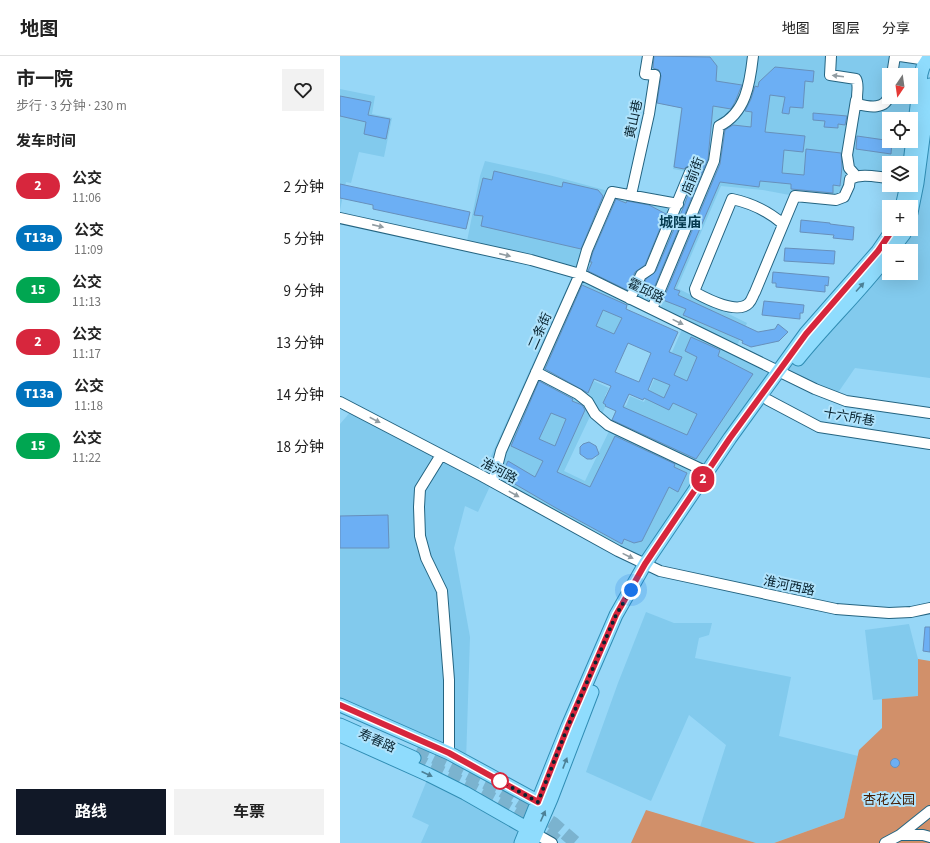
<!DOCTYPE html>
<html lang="zh">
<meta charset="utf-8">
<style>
body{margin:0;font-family:"Source Sans 3","Noto Sans SC",sans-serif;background:#f2f2f2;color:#222;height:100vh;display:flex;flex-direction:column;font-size:15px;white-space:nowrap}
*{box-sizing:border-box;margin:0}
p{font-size:13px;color:#767676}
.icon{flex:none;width:22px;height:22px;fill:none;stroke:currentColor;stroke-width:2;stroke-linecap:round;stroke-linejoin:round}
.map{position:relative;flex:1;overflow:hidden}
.sheet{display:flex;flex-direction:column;background:#fff;width:340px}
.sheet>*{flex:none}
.badge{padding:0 8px;border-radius:13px;font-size:14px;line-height:26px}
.needle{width:26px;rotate:193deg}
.controls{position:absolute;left:542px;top:12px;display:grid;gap:8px}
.controls a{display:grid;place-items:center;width:36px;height:36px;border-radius:0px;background:#fff;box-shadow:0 4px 16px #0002;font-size:20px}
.you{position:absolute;width:20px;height:20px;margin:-10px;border:3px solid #fff;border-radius:50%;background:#1a73e8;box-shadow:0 0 0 6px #1a73e833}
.map>.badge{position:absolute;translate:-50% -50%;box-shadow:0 0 0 2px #fff}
h2{padding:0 16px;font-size:15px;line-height:36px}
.round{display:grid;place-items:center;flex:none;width:42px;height:42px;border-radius:0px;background:#f2f2f2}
.head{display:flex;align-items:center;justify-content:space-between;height:68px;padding:0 16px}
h1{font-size:19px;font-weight:700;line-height:30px}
.button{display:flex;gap:8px;margin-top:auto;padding:8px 16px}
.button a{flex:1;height:46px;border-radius:0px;background:#111827;color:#fff;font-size:16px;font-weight:700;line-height:46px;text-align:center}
.button a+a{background:#f2f2f2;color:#222}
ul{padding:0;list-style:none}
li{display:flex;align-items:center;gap:12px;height:52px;padding:0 16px}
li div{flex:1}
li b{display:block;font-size:15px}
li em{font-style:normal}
li .badge{min-width:44px;font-weight:700;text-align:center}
header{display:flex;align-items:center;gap:24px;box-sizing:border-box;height:56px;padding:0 20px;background:#fff;border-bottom:1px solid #e0e0e0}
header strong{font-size:19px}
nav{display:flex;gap:22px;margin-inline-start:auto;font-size:14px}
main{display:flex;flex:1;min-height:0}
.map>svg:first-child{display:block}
.built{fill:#82caed;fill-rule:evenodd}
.green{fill:#d1906a}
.building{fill:#6caff4;stroke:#6790bb;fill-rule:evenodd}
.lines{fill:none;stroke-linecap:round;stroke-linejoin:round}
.major-tunnel{stroke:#7bb3cf;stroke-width:13;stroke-dasharray:13 6;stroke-linecap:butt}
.minor-casing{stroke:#246481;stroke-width:12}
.major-casing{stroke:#308db4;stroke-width:15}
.minor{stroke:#fff;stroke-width:10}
.major{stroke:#8fdcfd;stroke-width:13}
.oneway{fill:#919ca2}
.oneway2{fill:#4c8096}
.line-casing{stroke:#fff;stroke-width:9}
.line{stroke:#d7263d;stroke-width:6}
.walk{stroke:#0a2430;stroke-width:4;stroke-dasharray:0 7.2}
.stop-dot{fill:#fff;stroke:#d7263d;stroke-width:2}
.labels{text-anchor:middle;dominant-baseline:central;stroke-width:4;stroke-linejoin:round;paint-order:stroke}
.street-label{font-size:13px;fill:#0a2430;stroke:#b0e3fc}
.park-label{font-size:13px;fill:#461d02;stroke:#b0e3fc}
.neighbourhood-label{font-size:14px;font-weight:bold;fill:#053b4f;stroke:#b0e3fc}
</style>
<header>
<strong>地图</strong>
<nav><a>地图</a><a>图层</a><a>分享</a></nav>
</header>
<main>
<section class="sheet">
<div class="head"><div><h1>市一院</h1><p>步行 · 3 分钟 · 230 m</p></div><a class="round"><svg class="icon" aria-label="heart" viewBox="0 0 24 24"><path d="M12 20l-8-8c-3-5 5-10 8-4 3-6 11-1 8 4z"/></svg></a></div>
<h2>发车时间</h2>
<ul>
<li><span class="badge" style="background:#d7263d;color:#fff">2</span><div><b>公交</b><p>11:06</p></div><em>2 分钟</em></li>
<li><span class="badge" style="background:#0072bc;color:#fff">T13a</span><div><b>公交</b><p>11:09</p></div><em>5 分钟</em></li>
<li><span class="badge" style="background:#00a651;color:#fff">15</span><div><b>公交</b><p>11:13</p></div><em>9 分钟</em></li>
<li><span class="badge" style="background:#d7263d;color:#fff">2</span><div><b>公交</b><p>11:17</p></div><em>13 分钟</em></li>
<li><span class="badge" style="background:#0072bc;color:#fff">T13a</span><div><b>公交</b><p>11:18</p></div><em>14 分钟</em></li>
<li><span class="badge" style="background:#00a651;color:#fff">15</span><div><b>公交</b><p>11:22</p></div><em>18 分钟</em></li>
</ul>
<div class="button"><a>路线</a><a>车票</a></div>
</section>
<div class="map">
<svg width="590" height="787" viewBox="0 0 590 787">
<rect width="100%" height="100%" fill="#97d7f7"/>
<path class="built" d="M308 0H560L587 4 570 107H549V122L516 120 504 141 455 140 423 134 381 130 337 232 407 267 395 294 440 315 305 508 152 426 138 456 125 450 114 492 130 581 126 706 0 649V368L13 353 142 420 234 216 126 190 140 120 145 105 209 119 272 136 338 148 350 116 333 113 341 52 312 46 318 17 307 15ZM549 19H571V41H549ZM549 63H571V85H549ZM290 243 344 269 332 296 327 294 304 346 290 340 286 350 279 347 269 370 271 371 245 425 224 415 253 354 262 358 269 342 265 340 269 332 254 325Z
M590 29V322L515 312 495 341 445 318 481 274 549 198V217H571V195H551L571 173V157Z
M0 33 35 40 32 58 52 62 44 101 19 96 11 127 6 126 0 154Z
M306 556 334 567H372L369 579 359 582 355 602 451 621 439 680 518 700 504 762 434 787H416L360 771 386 689 349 659 311 745 246 716 278 627Z
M569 568 578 603V640L533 644 525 574Z
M89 719 187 773 181 787H81L89 769 72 761Z"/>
<path class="green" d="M578 603 590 605V787H434L504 762 519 694 542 672V643L578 640Z
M306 754 416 787H291Z"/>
<path class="building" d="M314 0 370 1 377 10 376 25 402 29 395 46 391 53 373 50 368 103 311 239 301 234 306 223 316 215 344 150 356 116 355 112 352 110 346 111 344 113 334 111 342 52 317 47 321 20 319 14 313 12Z
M435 11 474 15 473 26 465 25 463 52 450 51 449 58 442 57 445 41 430 39 425 76 465 80 463 96 444 94 442 117 464 119 466 93 501 97 502 111 500 130 493 129V137L451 133V128L420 125 419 131 380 126 334 233 340 235 338 239 418 276 435 273 438 268 448 276 439 285 411 291 402 287 403 285 343 259 346 253 323 244 380 108 385 74 393 69 411 71 412 56 405 55 411 43 415 30 418 31 419 26Z
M0 40 31 46 28 59 50 63 46 83 24 78 26 66 0 60Z
M473 57 507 60 505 69 498 68V72L484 71 485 65 473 64Z
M517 80 552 85 551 98 516 93Z
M154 115 222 131 223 126 258 134 263 140 241 193 141 170 143 160 134 159 143 122 152 124Z
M0 128 130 156 126 173 33 153V149L0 142Z
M276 143 286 147 287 145 309 149 326 158 305 209 295 216 287 234 248 215 252 206H250L253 196Z
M461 164 490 167V168L514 171 513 184 493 182 494 179 460 176Z
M445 192 495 195 494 208 444 205Z
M433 216 489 221 488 230 485 229V236L436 231V227H432Z
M242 229 287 249 286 253 338 276 329 296 342 301 334 319 347 325 357 301 345 295 351 281 380 294 378 300 413 318 356 403 272 364 276 355 265 350 266 349 263 347 271 330 254 323 248 337 205 313ZM263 254 282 262 274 278 256 270ZM288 287 311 297 299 326 275 316ZM313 322 330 329 324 342 308 334ZM289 338 303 344 304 342 329 354 333 347 357 358 347 379 283 351Z
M424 245 464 249 463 257H460V263L422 259Z
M199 325 233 343 232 345 242 349 245 354 217 416 250 431 275 380 335 408 334 411 347 417 338 436 329 431 302 485 294 487 284 483 282 488 216 452 161 420 168 405 195 421 203 405 171 390ZM211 357 226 363 215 390 199 383Z
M249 386 256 390 259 398 252 403H247L240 398V391L243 388Z
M48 459 49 492H0V460Z
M585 571H590V596L583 595Z
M550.5 707a4.5 4.5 0 1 1 9 0a4.5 4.5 0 1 1-9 0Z"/>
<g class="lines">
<path class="major-tunnel" d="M77 693 162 735 213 767 236 787
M74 702C124 728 177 751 220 787"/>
<defs>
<path id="minor" d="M491 0 490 19 516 23C520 31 515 40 518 48 529 51 546 54 549 39
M560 0 587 4
M552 19 555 0
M516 120 509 112 507 99 516 44
M291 139 309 58 315 19 305 18 308 0
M0 162 191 204 240 218 475 333 506 345 590 357
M443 168C428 155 411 147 392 143L355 233 356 237C367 243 398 259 409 247 412 244 413 239 415 236L455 140 496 144 504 141 509 130 510 123C522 117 536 121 549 122
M290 243 301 219 310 213 350 116
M312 253 374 105 379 70C406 57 410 27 413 0
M196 316 238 338 248 346 255 358 268 369 367 416
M428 344 479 371 590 388
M0 346 142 420 278 495 320 515 496 553 549 557 571 556 590 552
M101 399 80 433 79 451 80 480 86 502 102 535 109 624V697
M153 426 161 395 240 218 247 194 272 136 338 148
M196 778 212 787
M560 779H583L590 781
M545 787 560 779 590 755"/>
<path id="major" d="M570 107 581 18 583 11 590 0
M562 151 567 129
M571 157 577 127 590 29
M551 195 564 178 566 173
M458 303C487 267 521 235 549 198
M0 649 109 697 199 746
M0 669 74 702
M0 679 89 719 125 737 195 777
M181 787 228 670 276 559 305 508 390 382 466 277 538 195 553 173
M192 787 211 743 252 636"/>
</defs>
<use href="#minor" class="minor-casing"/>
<use href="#major" class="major-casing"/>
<use href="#minor" class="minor"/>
<use href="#major" class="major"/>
</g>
<defs><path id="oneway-solid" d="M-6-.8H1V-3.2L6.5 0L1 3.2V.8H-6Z"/></defs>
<g class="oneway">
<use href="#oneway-solid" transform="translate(498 20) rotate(-173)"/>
<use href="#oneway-solid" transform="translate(38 170) rotate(13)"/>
<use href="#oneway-solid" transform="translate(165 199) rotate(13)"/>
<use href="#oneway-solid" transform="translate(338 266) rotate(26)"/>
<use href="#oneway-solid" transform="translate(35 364) rotate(27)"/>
<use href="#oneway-solid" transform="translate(174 438) rotate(29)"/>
<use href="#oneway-solid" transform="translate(288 500) rotate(26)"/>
</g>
<g class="oneway2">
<use href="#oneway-solid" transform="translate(520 231) rotate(-48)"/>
<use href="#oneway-solid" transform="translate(225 707) rotate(-69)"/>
<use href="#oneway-solid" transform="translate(87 718) rotate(25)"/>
<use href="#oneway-solid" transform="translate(203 760) rotate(-66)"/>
</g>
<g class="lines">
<defs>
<path id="line" d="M0 649 109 697 198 746 228 670 276 559 305 508 390 382 466 278 538 195 553 173"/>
</defs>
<use href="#line" class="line-casing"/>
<use href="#line" class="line"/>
<path class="walk" d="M160 725 198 746 228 670 276 559 291 534"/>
</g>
<circle class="stop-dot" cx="160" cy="725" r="8"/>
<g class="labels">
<g class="street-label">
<text transform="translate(294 63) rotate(-78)">黄山巷</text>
<text transform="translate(353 120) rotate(-69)">庙前街</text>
<text transform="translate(306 235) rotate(26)">霍邱路</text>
<text transform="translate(200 275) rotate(-66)">二条街</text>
<text transform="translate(509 361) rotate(10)">十六所巷</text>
<text transform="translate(159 415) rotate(28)">淮河路</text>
<text transform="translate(449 530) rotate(12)">淮河西路</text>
<text transform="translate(37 685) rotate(24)">寿春路</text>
</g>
<g class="park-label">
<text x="549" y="744">杏花公园</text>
</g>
<g class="neighbourhood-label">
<text x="340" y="167">城隍庙</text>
</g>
</g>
</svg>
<div class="controls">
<a><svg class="needle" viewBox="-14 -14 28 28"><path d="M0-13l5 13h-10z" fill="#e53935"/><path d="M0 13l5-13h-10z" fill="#767676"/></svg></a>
<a><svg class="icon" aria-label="locate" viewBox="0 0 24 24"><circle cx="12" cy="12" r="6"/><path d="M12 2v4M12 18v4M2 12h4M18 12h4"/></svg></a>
<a><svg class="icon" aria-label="layers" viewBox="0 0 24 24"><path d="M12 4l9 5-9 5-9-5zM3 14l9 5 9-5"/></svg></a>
<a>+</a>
<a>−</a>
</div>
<div class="you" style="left:291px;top:534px"></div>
<b class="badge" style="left:363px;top:423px;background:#d7263d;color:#fff">2</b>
</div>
</main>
